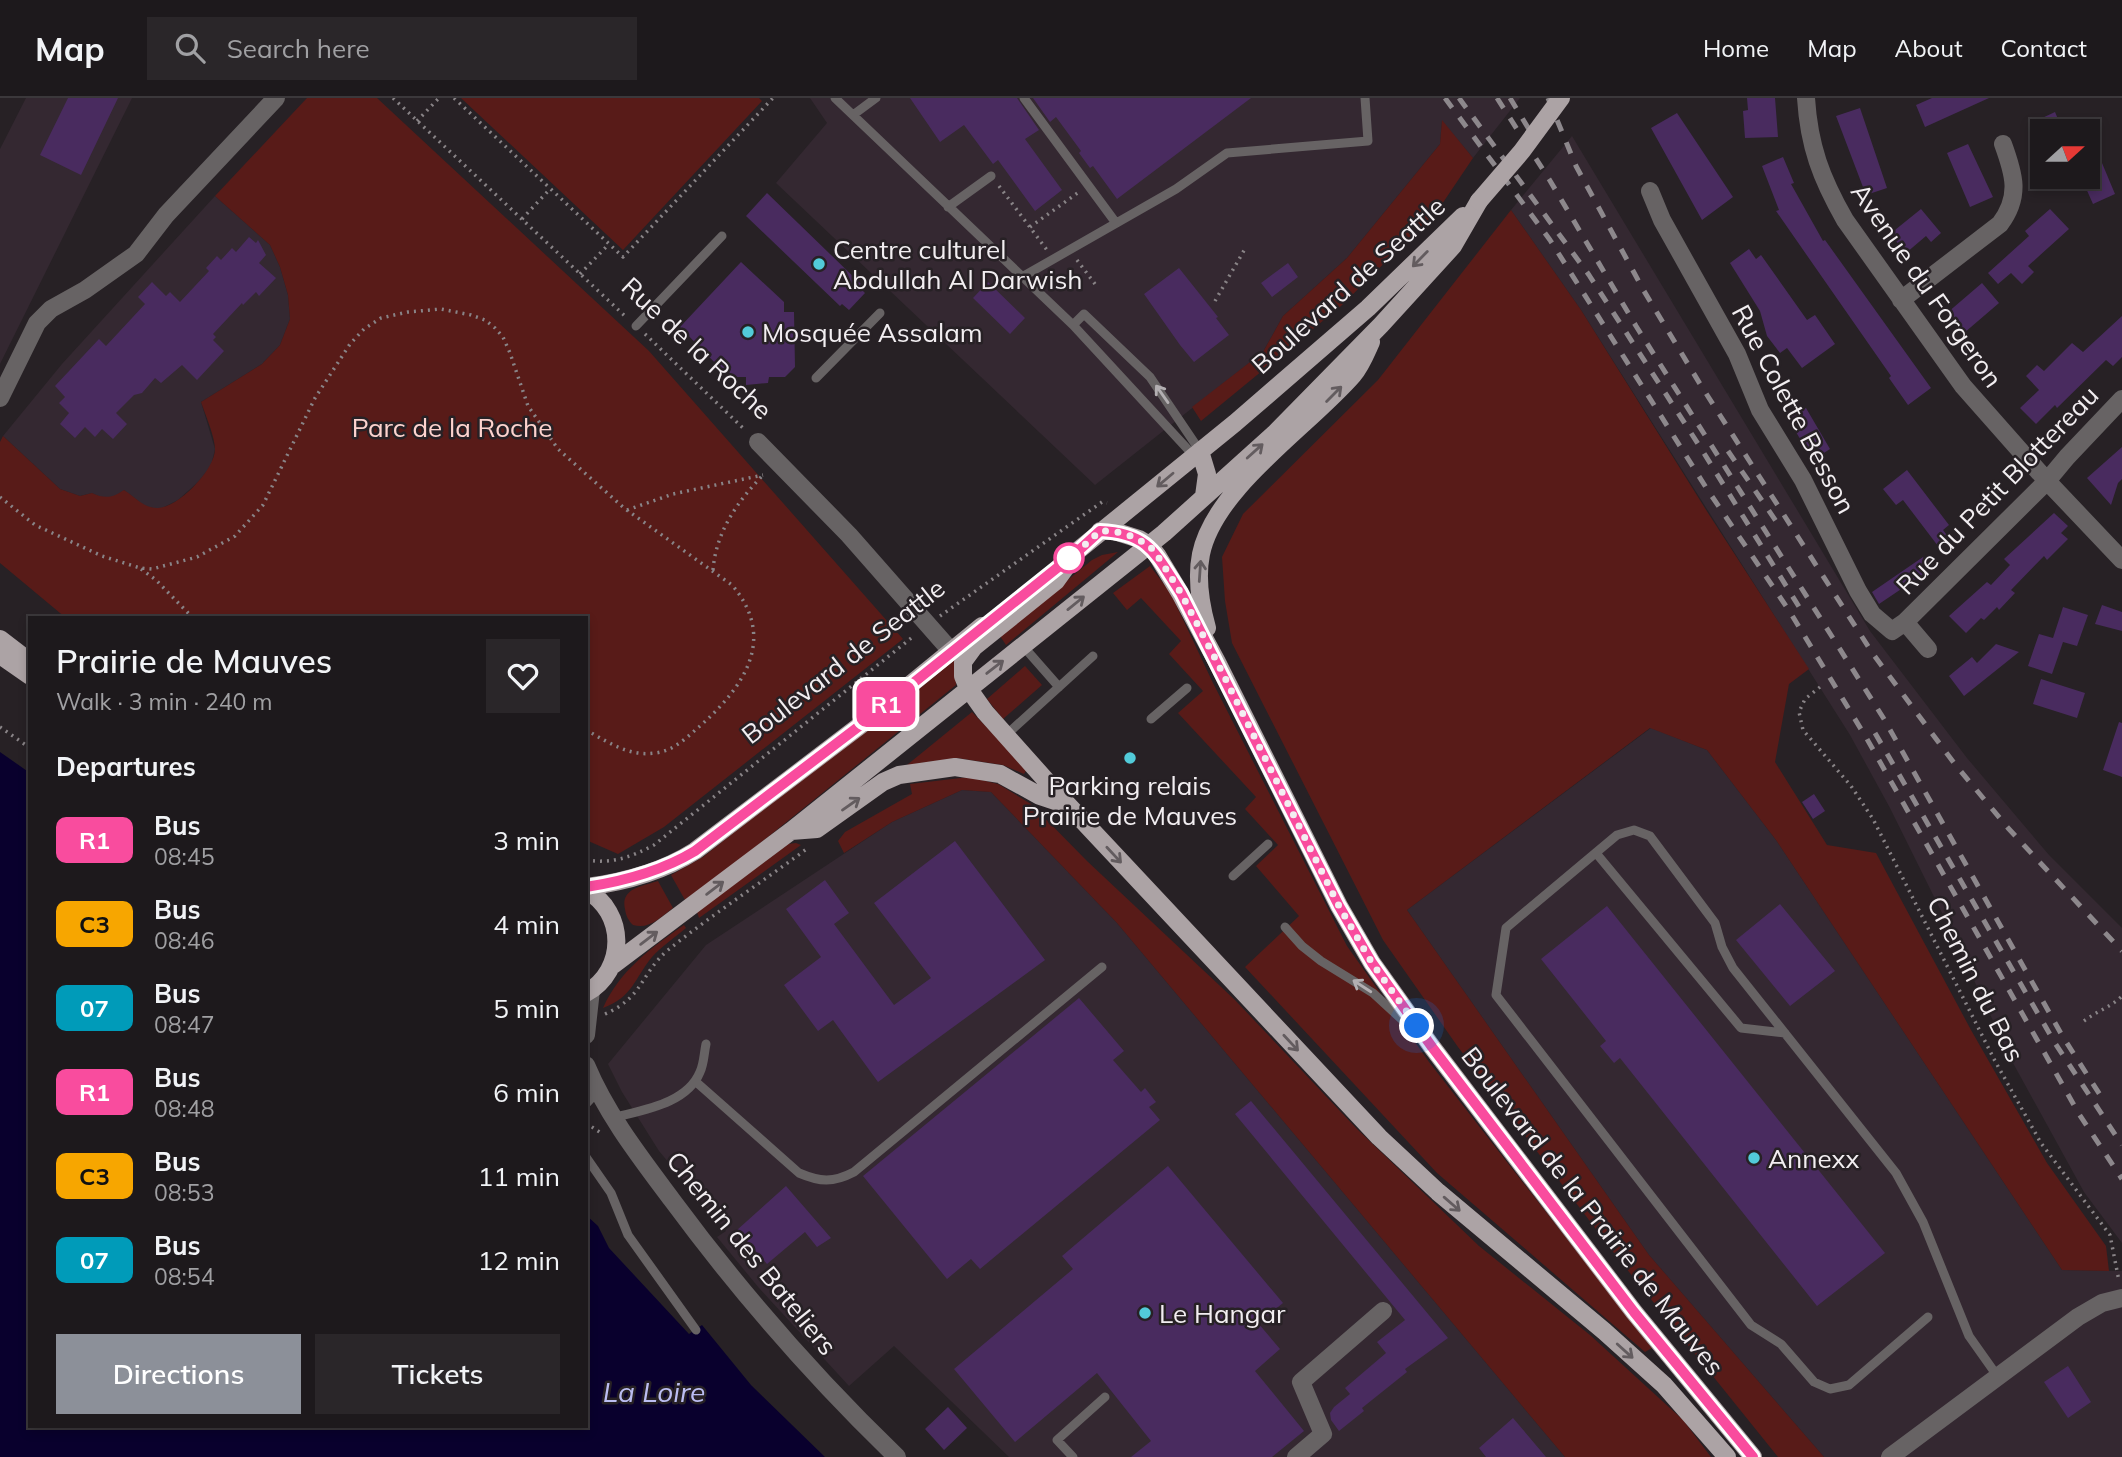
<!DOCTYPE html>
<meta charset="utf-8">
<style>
body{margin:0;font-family:Mulish,sans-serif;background:#2a2629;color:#f1f3f6;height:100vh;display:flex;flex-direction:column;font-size:26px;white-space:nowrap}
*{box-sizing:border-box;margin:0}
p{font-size:23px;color:#a0a0a3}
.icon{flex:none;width:38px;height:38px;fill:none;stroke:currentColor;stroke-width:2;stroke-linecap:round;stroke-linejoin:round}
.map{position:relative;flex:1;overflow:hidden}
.drawer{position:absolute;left:28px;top:518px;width:560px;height:812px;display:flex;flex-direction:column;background:#1d191c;border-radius:0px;box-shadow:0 4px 10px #0003,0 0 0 2px #3b383b}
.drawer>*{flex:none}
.badge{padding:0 14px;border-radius:10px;font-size:24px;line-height:46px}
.needle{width:46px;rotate:69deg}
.fabs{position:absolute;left:2030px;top:21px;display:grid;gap:14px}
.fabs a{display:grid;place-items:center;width:70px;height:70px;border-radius:0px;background:#1d191c;box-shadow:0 4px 10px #0003,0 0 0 2px #3b383b;font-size:35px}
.you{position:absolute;width:35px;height:35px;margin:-18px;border:5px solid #fff;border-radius:50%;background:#1a73e8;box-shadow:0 0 0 10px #1a73e833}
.map>.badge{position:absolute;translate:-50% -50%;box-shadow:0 0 0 4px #fff}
h2{padding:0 28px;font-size:26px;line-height:63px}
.round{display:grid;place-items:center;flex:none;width:74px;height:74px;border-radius:0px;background:#2a2629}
.overview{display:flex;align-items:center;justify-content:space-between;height:119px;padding:0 28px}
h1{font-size:33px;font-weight:600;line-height:52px}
.action{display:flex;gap:14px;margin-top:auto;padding:14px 28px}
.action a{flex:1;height:80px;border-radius:0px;background:#8c9099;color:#fff;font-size:28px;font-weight:600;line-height:80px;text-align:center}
.action a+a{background:#2a2629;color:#f1f3f6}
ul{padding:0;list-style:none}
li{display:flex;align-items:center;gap:21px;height:84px;padding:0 28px}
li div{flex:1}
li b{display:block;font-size:26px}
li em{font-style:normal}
li .badge{min-width:77px;font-weight:700;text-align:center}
header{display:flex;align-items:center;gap:42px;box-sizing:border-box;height:98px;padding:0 35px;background:#1d191c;border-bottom:2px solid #3b383b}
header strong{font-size:33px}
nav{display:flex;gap:38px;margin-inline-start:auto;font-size:24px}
.search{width:490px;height:63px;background:#2a2629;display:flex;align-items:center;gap:18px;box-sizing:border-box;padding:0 24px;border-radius:0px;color:#a0a0a3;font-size:26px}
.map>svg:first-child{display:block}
.built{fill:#342831}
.green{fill:#581b18}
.water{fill:#09002d}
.building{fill:#492b5f}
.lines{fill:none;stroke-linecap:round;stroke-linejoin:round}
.path{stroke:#898487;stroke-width:3.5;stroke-dasharray:2 5;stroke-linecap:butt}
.lane{stroke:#676364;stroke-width:9}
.street{stroke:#676364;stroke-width:18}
.primary{stroke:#aca3a5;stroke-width:18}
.rail{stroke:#8d888c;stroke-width:5;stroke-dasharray:12 12;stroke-linecap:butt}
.primary-bridge{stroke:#aca3a5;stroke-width:18}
.oneway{stroke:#635c5f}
.oneway2{stroke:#b3afb2}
.line-casing{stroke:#fff;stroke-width:16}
.line{stroke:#f94c9e;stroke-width:10}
.walk{stroke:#f2eef1;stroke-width:7;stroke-dasharray:0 12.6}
.poi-dot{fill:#52cbd9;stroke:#272125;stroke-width:2.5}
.stop-dot{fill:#fff;stroke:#f94c9e;stroke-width:3.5}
.labels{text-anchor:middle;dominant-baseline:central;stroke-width:5;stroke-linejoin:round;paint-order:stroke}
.poi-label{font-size:26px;fill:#f2eef1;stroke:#272125;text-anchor:start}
.street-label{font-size:26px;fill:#f2eef1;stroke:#272125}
.park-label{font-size:26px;fill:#fdd3ce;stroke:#272125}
.water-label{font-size:28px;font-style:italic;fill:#bbbdf1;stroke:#272125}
</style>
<header>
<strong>Map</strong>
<div class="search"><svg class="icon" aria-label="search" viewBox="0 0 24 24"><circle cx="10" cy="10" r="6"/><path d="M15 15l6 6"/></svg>Search here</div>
<nav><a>Home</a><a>Map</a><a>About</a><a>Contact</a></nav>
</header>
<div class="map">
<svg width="2122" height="1359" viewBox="0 0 2122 1359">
<rect width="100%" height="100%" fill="#272125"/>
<path class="built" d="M26 0H132L0 266V51Z
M810 0H1520L1473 60 1442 23 1440 46 1347 160 1283 218 1263 254 1095 387 776 85 827 25Z
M1572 38 1870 533 1967 660 2049 757 2122 830V1145L2084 1094 2013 965 1945 821 1890 710 1850 637 1581 212 1511 112Z
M215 98 270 147 280 169 288 197 290 221 280 247 262 266 201 304 215 351 211 368 199 383 178 402 160 411 146 409 124 392 115 399 102 400 92 395 80 398 60 391 3 338 62 266Z
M1651 630 1707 652 1776 742 2062 1172 2122 1173V1359H1824L1649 1157 1407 812Z
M962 692 991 694 1117 825 1565 1359H1009L894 1248 849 1288 759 1190 717 1139 726 1133 659 1053 622 994 608 966 706 847 892 724Z"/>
<path class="green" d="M307 0H377L649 253 903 541 664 729 618 756 586 742V520H66L0 465V344L3 338 60 391 80 398 92 395C105 401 112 400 124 392 135 399 144 410 157 410 177 411 215 372 215 351 215 339 205 316 201 304L262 266 280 247 290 221 288 197 280 169 270 147 215 98Z
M461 0H759L762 3 623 152Z
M1442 22 1473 60 1438 112 1341 208 1201 323 1192 309 1263 254 1283 218 1347 160 1440 46Z
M1511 112 1581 212 1708 415 1809 571 1789 586 1775 664 1827 747 1876 755 1971 932 2047 1065 2106 1148 2109 1173 2062 1172 1776 742 1707 652 1650 630 1407 812 1649 1157 1824 1359H1778L1617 1159 1458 949 1383 842 1232 545 1225 503 1222 459 1243 416 1378 282Z
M1118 454 1006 547 1000 538 1092 462 1102 457Z
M1150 468 1170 494 1213 585 1347 848 1429 964 1652 1250 1645 1254 1437 1075 1245 869 1299 818 1256 768 1278 747 1245 711 1256 699 1178 615 1203 593 1169 556 1181 543 1141 500 1127 512 1113 495Z
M955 559 956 587 743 759 685 802 671 777 703 759Z
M1025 568 1042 587 1003 621 987 601Z
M972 614 1027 671 1024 676 1003 667 957 660 907 667Z
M969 679 998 686 1031 706 1087 763 1235 902 1357 1031 1479 1148 1590 1237 1683 1322 1711 1359H1565L1117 825 991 694 962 692 892 724 844 755 838 743 845 734 912 696 910 686Z
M796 745 801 747 699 820 697 814 788 746Z
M658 783 673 810C661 819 649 832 633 827 628 822 626 818 625 811 620 790 643 788 658 783Z
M684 827 686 830C674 840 662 848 652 859 634 881 633 899 603 910 620 872 651 850 684 827Z"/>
<path class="water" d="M0 654 30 675V1328H586V1117L598 1128 609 1150 689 1236 702 1227 751 1287 825 1359H0Z"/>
<path class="building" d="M68 0H118L81 77 40 57Z
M910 0H1017L1039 32 1025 41 1062 92 1035 113 998 62 993 66 964 27 940 44Z
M1033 0H1251L1117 101 1093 68 1090 70 1079 55 1081 53 1056 19 1050 24Z
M1747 0H1775L1778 39 1745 40 1743 13 1748 12Z
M1932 0H1989L1925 29 1916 7Z
M1860 10 1887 90 1866 97 1836 18Z
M2055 14 2063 33H2047L2040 21Z
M1677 15 1733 99 1702 122 1651 30Z
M1968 46 1993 99 1970 109 1947 55Z
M1783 59 1794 85 1791 86 1823 143 1825 142 1931 290 1908 307 1889 280 1891 278 1776 113 1779 112 1762 68Z
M2102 65 2115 96 2093 106 2081 79H2088V71Z
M767 95 861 186 858 188 865 195 849 212 842 206 840 208 746 118Z
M1921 111 1941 135 1931 144 1926 138 1906 155 1890 136Z
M2050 111 2069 131 2028 168 2034 174 2022 186 2011 175 1998 186 1988 175 2029 138 2025 133Z
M249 139 256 145 258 142 266 157 259 165 276 180 259 198 256 194 243 207 242 205 213 236 216 239 213 242 224 253 197 282 182 267 161 285 155 280 142 295 134 297 116 315 127 326 113 341 102 331 95 339 85 329 75 340 60 326 69 315 59 305 65 299 55 288 99 241 106 248 145 206 138 199 152 184 166 198 170 194 180 204 209 173 206 170 217 158 221 162 232 150 236 154Z
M1749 151 1756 161 1761 157 1807 222 1815 217 1835 246 1802 270 1787 250 1780 255 1767 238 1760 213 1730 165Z
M741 164 784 204V214H794L795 269 785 279H769L768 285 746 287V279H730L729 271 720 270 680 229Z
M1288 165 1298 179 1272 199 1261 185Z
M1179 170 1218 219 1216 220 1229 237 1194 264 1180 247 1144 196Z
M988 184 1025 220 1010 236 973 200Z
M1982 185 1999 205 1964 235 1947 215Z
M2122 218V259L2113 268 2106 262 2057 310 2055 307 2036 326 2020 310 2039 292 2026 278 2037 267 2044 273 2072 245 2083 254Z
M1806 310 1830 351 1813 362 1788 321Z
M2122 349V381L2118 385 2111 407 2087 380Z
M1907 372 1949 427 1943 432 1949 440 1938 448 1903 402 1896 407 1883 391Z
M2054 415 2068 428 2061 435 2068 441 2047 462 2044 458 2011 492 2015 495 1999 512 1997 509 1984 522 1981 520 1966 535 1949 518 1987 484 1991 487 2010 467 2004 461Z
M1923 459 1931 471 1879 506 1872 494Z
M2102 507 2122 514V533L2095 526Z
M2063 509 2088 517 2077 548 2063 544 2052 576 2028 568 2039 536 2053 540Z
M1996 546 2019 554 1964 598 1949 578 1972 559 1977 565Z
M2041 581 2085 595 2077 620 2033 606Z
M2119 624 2122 625V679L2103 672Z
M1814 696 1825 713 1813 721 1802 704Z
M955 743 1045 862 878 984 833 922 818 933 784 887 821 859 786 811 825 782 849 815 834 826 894 907 931 880 874 805Z
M1780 806 1835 873 1790 908 1736 842Z
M1607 808 1885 1155 1817 1208 1620 960 1614 965 1600 948 1606 943 1541 861Z
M1079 900 1124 953 1113 962 1141 994 1145 990 1156 1004 1149 1009 1160 1022 980 1171 971 1161 947 1181 863 1078Z
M1251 1003 1448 1240 1405 1271 1407 1274 1362 1310 1364 1313 1339 1333 1331 1322 1330 1315 1334 1309 1350 1296 1345 1290 1386 1255 1377 1244 1405 1222 1235 1016Z
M1168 1068 1283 1205 1258 1225 1280 1251 1255 1273 1304 1333 1272 1359H1131L1151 1343 1097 1275 1015 1344 954 1271 1073 1171 1062 1158Z
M786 1088 831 1140 817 1149 805 1134 767 1166 737 1132Z
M2068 1268 2091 1304 2068 1320 2044 1284Z
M948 1309 967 1330 944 1352 925 1331Z
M1513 1320 1546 1359H1486L1479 1350Z"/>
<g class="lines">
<path class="path" d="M393 0 626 219
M454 0 623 159 773 0
M417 23 439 0
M999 88 1047 152
M522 121 550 91
M1030 129 1079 94
M1077 162 1098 190
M580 176 609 146
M1215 203 1246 149
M645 236 745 332
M0 399 35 427 102 458 140 470 152 471 197 459 235 438 263 407 315 300 350 246 364 231 381 220 408 214 441 211 471 217 485 222 495 230 503 239 510 255 528 308 558 351 624 410 732 487C777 540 745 588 700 628 687 639 674 653 655 655 629 659 608 644 586 632
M627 412 673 396 763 377
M141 471 156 482 193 520
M713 472C716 434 737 404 763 377
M940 518 1102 404 1107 405
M1820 589 1805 601 1799 614 1803 632 1851 688 1873 721 1995 963 2041 1045 2110 1137 2119 1183
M0 629 30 650
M586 762C613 766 631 759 654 747L915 537
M605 916C644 899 640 876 668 852 713 816 762 784 808 750
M2084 923C2097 913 2111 909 2122 898
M586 1025 601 1035"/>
<path class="lane" d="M835 0 1073 227 1194 358
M1024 0 1116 125
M853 17 876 0
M948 109 991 78
M1022 179 1176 91 1227 55 1368 43 1365 0
M1073 227 1084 216 1150 279 1200 353
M636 228 722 138
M816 280 880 215
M1023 548 1059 589
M1151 621 1187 590
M1005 638 1093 558
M1596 755 1741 930 1785 935
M1233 778 1268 746
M1285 829 1302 848 1321 863 1373 895 1410 929
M695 983 799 1075C820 1084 833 1085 854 1074L1102 869
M586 1006 598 993
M613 1020C642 1012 687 1006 700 974 704 966 704 955 706 946
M586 1059 611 1095 628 1137 696 1232
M1928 1219 1849 1287 1830 1291 1814 1284 1781 1246 1751 1227 1496 897 1506 830 1617 737 1634 732 1650 738 1715 825 1722 849 1733 870 1896 1075 1923 1124 1969 1238 1998 1279
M1073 1359 1057 1342 1105 1299"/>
<path class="street" d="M1806 0C1809 48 1821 80 1845 122L1963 288 2047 383 2122 462
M1650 93 1662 122 1737 256 1760 312 1803 382 1858 493 1872 516 1892 533 1905 524
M1901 202 2000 126C2021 98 2014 76 2003 46
M0 300 37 225 51 211 85 192 136 156 166 117 276 0
M758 344 849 437 951 553
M1928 551 1905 524 2047 383 2067 359 2122 301
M586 937 591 892
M586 967C607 1017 640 1059 672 1102 740 1194 815 1280 897 1359
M1296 1359 1323 1336 1301 1284 1383 1213
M1890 1359 2078 1219 2102 1205 2122 1200"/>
<path class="primary" d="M1200 353 1207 376 1204 398
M1100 433H1114L1139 441 1149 447 1157 457 1180 495 1217 564 1339 808 1372 865 1432 949 1634 1214 1753 1359
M1077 454 1056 483 974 549 963 564V578L968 590 985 614 1068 707 1379 1039 1438 1094 1604 1233 1664 1287 1727 1359
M1070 459 1235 325 1368 210 1463 118
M1207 530C1200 505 1196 481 1201 456 1215 389 1309 328 1353 277 1361 268 1366 255 1371 244
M0 541 30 564
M0 557 30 578
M791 733 817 731 883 684 899 677 955 669 1000 676 1040 698 1067 707
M586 789C625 784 662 774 695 753L862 626 982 528
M586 792C626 814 627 872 586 895
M613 867 791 733 1164 435 1274 336 1381 227 1453 148 1479 103"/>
<path class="rail" d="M1445 0 1550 142 1707 391 1790 514 1867 641 2079 1016 2122 1081
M1459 0 1589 177 1702 352 1801 512
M1497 0 1549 81 1636 228 1884 621 2063 939 2102 1000
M1510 0 1533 38
M1548 0 1576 68 1644 193 1700 286 1873 556 1954 665 2008 730 2122 853
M1728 353 1778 426
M1875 635 2055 945 2122 1047"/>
<path class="primary-bridge" d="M1479 103 1522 53 1561 0"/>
</g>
<defs><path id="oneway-shaft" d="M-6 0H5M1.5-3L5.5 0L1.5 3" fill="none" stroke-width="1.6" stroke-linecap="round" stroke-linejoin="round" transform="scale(1.75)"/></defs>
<g class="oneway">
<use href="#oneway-shaft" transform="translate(1420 161) rotate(134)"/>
<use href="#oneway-shaft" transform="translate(1334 296) rotate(-45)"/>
<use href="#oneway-shaft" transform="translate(1255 353) rotate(-42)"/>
<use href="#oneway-shaft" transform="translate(1165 382) rotate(140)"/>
<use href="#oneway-shaft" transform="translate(1200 473) rotate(-86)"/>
<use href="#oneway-shaft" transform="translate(1076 505) rotate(-39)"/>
<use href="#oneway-shaft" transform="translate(995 569) rotate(-38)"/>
<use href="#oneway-shaft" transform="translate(851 706) rotate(-35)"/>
<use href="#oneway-shaft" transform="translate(1114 757) rotate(47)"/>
<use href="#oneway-shaft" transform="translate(715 790) rotate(-37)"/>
<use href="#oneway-shaft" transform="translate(649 840) rotate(-37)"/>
<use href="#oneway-shaft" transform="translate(1291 945) rotate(47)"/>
<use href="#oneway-shaft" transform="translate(1452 1106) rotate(41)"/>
<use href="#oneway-shaft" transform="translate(1625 1253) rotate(42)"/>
</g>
<g class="oneway2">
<use href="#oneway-shaft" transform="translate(1162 296) rotate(-125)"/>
<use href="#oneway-shaft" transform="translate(1362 888) rotate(-147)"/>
</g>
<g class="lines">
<defs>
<path id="line" d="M586 789C625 783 662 773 695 753L862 626 1077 454 1100 433C1150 435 1156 457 1181 495L1339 808 1372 865 1432 949 1634 1214 1753 1359"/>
</defs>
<use href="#line" class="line-casing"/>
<use href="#line" class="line"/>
<path class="walk" d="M1069 460 1066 468 1077 454 1100 433H1114L1131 438 1149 447 1157 457 1181 495 1217 564 1339 808 1372 865 1417 928"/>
</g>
<g class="poi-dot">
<circle cx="819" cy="166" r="7"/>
<circle cx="748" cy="234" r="7"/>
<circle cx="1130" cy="660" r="7"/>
<circle cx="1754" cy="1060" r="7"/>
<circle cx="1145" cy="1215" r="7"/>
</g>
<circle class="stop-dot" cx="1069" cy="460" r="14"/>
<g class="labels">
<g class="poi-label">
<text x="833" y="151">Centre culturel<tspan x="833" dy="30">Abdullah Al Darwish</tspan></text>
<text x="762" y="234">Mosquée Assalam</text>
<text x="1130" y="687" text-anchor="middle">Parking relais<tspan x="1130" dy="30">Prairie de Mauves</tspan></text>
<text x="1768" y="1060">Annexx</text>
<text x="1159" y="1215">Le Hangar</text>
</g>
<g class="street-label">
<text transform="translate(1348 187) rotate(-42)">Boulevard de Seattle</text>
<text transform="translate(1927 187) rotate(55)">Avenue du Forgeron</text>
<text transform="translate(697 250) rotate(43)">Rue de la Roche</text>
<text transform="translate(1794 311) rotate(62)">Rue Colette Besson</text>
<text transform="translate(1997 392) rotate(-46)">Rue du Petit Blottereau</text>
<text transform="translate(843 563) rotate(-38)">Boulevard de Seattle</text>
<text transform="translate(1976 881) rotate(63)">Chemin du Bas</text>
<text transform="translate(1593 1113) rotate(52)">Boulevard de la Prairie de Mauves</text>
<text transform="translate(752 1155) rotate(51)">Chemin des Bateliers</text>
</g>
<g class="park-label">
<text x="452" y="329">Parc de la Roche</text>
</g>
<g class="water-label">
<text x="654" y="1293">La Loire</text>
</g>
</g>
</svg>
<div class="fabs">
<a><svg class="needle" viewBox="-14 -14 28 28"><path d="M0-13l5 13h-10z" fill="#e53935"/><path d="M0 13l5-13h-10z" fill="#a0a0a3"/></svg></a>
</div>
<div class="you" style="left:1417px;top:928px"></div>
<b class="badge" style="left:886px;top:606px;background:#f94c9e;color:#fff">R1</b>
<section class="drawer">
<div class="overview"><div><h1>Prairie de Mauves</h1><p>Walk · 3 min · 240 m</p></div><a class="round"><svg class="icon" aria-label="heart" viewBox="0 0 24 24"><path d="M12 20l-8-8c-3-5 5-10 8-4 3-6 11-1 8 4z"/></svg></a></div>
<h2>Departures</h2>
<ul>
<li><span class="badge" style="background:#f94c9e;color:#fff">R1</span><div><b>Bus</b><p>08:45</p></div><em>3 min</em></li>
<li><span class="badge" style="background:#f7a600;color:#111">C3</span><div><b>Bus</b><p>08:46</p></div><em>4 min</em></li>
<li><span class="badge" style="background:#009bb9;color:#fff">07</span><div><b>Bus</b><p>08:47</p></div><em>5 min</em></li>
<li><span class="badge" style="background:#f94c9e;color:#fff">R1</span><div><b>Bus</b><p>08:48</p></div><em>6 min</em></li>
<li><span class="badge" style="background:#f7a600;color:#111">C3</span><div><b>Bus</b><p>08:53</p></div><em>11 min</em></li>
<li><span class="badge" style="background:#009bb9;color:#fff">07</span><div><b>Bus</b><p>08:54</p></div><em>12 min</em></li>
</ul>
<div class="action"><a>Directions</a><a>Tickets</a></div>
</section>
</div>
